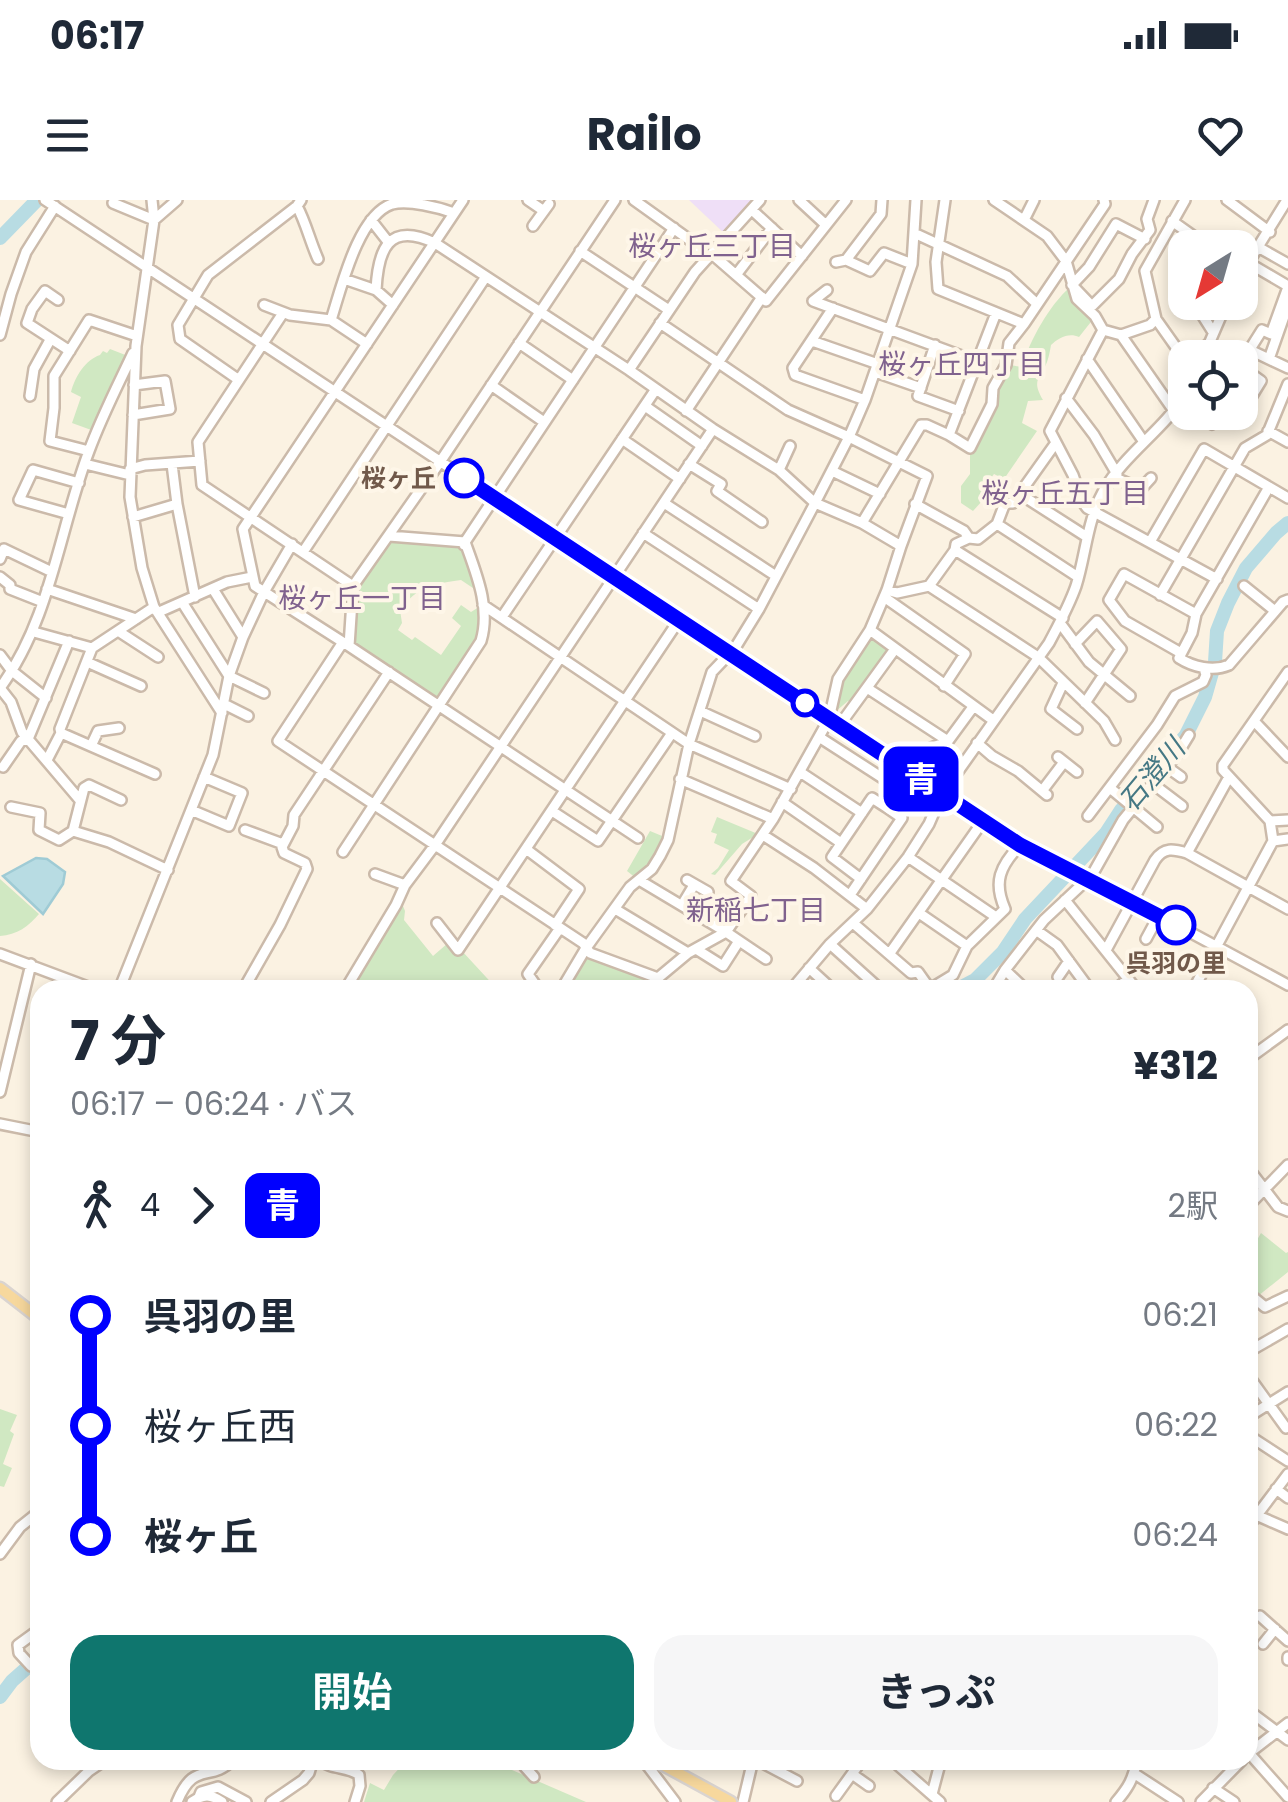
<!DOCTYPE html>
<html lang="ja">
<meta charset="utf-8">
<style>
body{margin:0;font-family:Poppins,"Noto Sans JP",sans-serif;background:#f6f6f7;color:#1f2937;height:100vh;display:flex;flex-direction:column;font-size:38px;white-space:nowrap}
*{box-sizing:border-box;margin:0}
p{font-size:32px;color:#747a83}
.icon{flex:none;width:55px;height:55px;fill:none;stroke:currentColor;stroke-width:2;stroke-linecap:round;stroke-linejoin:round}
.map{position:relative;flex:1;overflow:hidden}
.panel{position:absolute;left:30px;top:780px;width:1228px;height:790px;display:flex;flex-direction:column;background:#fff;border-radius:30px;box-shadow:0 5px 15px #0003}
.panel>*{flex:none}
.badge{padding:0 20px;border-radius:15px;font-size:35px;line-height:65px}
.needle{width:65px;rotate:217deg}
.controls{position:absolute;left:1168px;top:30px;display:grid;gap:20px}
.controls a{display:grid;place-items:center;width:90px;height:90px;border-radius:20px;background:#fff;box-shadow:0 5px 15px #0003;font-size:50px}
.map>.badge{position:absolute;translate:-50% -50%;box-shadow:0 0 0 5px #fff}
.legs{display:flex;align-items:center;gap:15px;height:110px;padding:0 40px;font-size:32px}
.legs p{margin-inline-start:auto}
.overview{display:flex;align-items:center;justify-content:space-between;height:170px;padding:0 40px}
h1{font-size:55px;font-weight:700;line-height:75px}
.action{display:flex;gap:20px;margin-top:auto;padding:20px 40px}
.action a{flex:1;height:115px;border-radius:30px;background:#0f766e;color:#fff;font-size:40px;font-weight:700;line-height:115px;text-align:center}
.action a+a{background:#f6f6f7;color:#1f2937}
ul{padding:0 40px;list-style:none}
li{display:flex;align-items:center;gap:35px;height:110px;font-size:38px}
li i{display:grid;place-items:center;width:15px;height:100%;margin:0 12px;background:currentColor}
li i::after{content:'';width:25px;height:25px;margin:-12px;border:8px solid;border-radius:50%;background:#fff}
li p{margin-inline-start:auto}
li:first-child i{background:linear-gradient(#0000 50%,currentColor 0)}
li:last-child i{background:linear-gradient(currentColor 50%,#0000 0)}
.status{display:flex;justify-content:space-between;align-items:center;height:70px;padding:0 50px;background:#fff;direction:ltr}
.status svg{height:28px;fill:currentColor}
header{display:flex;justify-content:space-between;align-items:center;height:130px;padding:0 40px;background:#fff;font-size:45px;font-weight:700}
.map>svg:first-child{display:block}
.education{fill:#efdff7}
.green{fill:#d0e8c2}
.water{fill:#b8dce3;stroke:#9fcbd5;stroke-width:2.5}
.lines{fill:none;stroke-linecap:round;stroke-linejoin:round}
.river{stroke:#b8dce3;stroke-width:14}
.minor-casing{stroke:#cbbaaa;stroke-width:14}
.major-casing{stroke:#dad4d0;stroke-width:15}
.minor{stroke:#fff;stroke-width:9}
.major{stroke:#f7d89d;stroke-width:10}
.line-1-casing{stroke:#fff;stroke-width:22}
.line-1{stroke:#00f;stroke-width:15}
.stop-1-dot{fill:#fff;stroke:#00f;stroke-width:5}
.labels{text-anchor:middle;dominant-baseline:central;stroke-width:8;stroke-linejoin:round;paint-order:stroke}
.stop-label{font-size:25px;font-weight:bold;fill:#71594a;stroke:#fef6e8;text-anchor:end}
.neighbourhood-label{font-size:28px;fill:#80628e;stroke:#fef6e8}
.water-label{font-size:28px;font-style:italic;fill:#457884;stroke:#fef6e8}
</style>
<div class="status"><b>06:17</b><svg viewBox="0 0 49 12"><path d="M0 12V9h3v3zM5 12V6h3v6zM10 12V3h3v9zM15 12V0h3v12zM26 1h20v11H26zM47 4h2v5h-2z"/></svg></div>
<header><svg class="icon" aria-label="menu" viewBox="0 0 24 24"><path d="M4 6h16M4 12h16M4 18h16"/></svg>Railo<svg class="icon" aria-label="heart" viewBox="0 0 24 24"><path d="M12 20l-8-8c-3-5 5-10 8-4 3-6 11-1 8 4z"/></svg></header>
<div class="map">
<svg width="1288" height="1602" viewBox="0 0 1288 1602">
<rect width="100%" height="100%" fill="#fbf2e2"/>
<path class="education" d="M689 0H754L725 34Z"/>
<path class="green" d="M1071 86 1094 118 1079 137C1069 132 1058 138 1051 145 1050 151 1049 156 1047 162 1040 180 1031 179 1043 200L1028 201 1022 223 1037 231 1004 279 994 274 982 290 1000 304 998 307 983 300 973 311 961 303V286L970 274V254L996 205 995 190 1011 165 1021 167C1032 138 1047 108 1071 86Z
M110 149 128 156 94 231 72 223 81 197 71 192C75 177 85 160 100 155L103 151 107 153Z
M391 342 459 347 465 351 476 390 461 380C432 384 418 386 400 410L402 423 398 430 412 440 415 437 441 455 461 426 452 418 461 405 471 412 479 407 480 433 439 499 351 443 359 384Z
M873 435 892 450 855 502 848 501 835 512 844 476Z
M717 617 758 634 742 644 715 675 711 674 718 668 729 650 714 643 717 634 711 632Z
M650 631 667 638 660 654 637 679 627 671Z
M0 679 39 714C29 726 17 735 0 736Z
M401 701 405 711 404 720 433 756 448 743 462 751 498 790H362L353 784Z
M586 755 651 779 652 782 647 790H564Z
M1261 1033 1286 1053 1288 1052V1072L1258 1096 1248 1088V1056Z
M0 1209 17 1215 10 1231 14 1234 3 1264 12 1268 4 1287 0 1286Z
M407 1560H489L586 1602H364L370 1583 384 1590 393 1575Z"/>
<path class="water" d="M36 658 47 659 65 672 63 684 43 714 3 676Z"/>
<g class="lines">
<path class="river" d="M0 38 37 0
M956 790 975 780 1003 752 1025 719 1106 633 1121 610 1186 535 1205 497 1215 462 1217 431 1228 403 1246 368 1276 333 1288 323
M0 1497 12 1481 38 1458"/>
<defs>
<path id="minor" d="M45 0 1020 645 1132 701 1288 785
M152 0 154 20 136 146 130 297 142 368 154 407 222 513
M463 0 243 329 255 386 349 446 638 638
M528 0 544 11
M634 0 694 43 707 59
M799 0 826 25
M945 0 936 62 938 89 1024 124 1105 4 1104 0
M994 0 1047 36 1066 61 1077 99 1095 116 1103 130 1121 135 1174 211
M1185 0 1145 71 1156 119 1185 160
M1227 0 1270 32
M113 3 154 20 177 0
M297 6C306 23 310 41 318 59
M752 10 802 56
M371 20 389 43
M1024 20 1034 0
M1172 21 1210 48
M533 26 549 4
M914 33 1007 76 1036 103
M1145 39 1116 24 1089 67 1072 85 1092 106 1119 79 1132 54 1150 30 1147 19 1154 0
M1258 47 1288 64
M580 51 669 110
M712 54 766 101 846 0
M846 60 881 14 882 0
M836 62 846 60 870 71 884 53 912 64
M1247 62 1288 86
M736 75 772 28
M1240 76 1287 0
M344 79 376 90 393 105
M376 90C378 50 388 21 435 43L629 170 713 229 779 270 815 303 759 409 735 448 712 472 689 544 668 640 660 656 652 669 630 687 586 748 561 790
M827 90 813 101 978 162
M58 100 45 91 32 109 27 123 70 151
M1194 102 1213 132
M264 105 290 115 331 120 367 144
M833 108 793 168 795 175 865 200
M283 113 198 242 202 285 353 386
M331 120C341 89 358 15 392 4 409 0 438 7 454 13
M660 123 788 210 849 237 927 276 901 346
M1103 130 1050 231 1073 275 1082 301 1087 308 1217 379
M0 135 11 94 26 52 55 6
M1121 135 1150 125 1156 119
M812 141 878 164
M519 143 573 180
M1208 144 1228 158
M935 145 918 196 959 211
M1250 150 1288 168
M1203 158 1227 102
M1087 159 1144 242
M1269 159 1288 105
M1240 165 1262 130 1271 134 1288 87
M1240 166 1261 181 1250 199 1240 206
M629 170 695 72 760 0
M875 172 921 188
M239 180 180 139 178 125 208 75 297 6 301 0
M491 185 544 222
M30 196 34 169 50 140
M1066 198 1094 235 1117 274
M645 206 702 246
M686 211 762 97
M1195 212 1212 224 1230 212
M133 215 170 209 165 181 134 185
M1268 231 1288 242
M949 235 970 248 992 204 993 188 1006 165 1009 143 1024 124
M622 239 680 279
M89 251 50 241 54 208V176L89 120 137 136
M85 264 130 275
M172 264 177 304 195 397
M689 264 721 284 717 291 762 322
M130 269 145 265 200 261
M779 270 790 246
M832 271 880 294
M1113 277 1141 289 1151 278
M1269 287 1196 414 1192 433 1179 458C1193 467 1213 472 1229 465L1283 402 1288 400
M1020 294 1087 337
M664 303 776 376
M915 304 964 331 969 338
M69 314 19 300 33 270 79 283
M133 317 177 304
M862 323 921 225H927L949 235 996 113
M997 324 1078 377
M643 333 759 409
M389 336 465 342 464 345
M1150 342 1204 249 1288 298
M955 350 1063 418
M303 352 485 78
M0 359 4 349 52 372
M0 377 10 385V389L43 402
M929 386 1038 457 1104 521 1115 540
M1244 386 1275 411
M47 389 136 419
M213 389 243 437
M887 390 897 393 929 386 955 350 956 344 969 338 978 339 997 324 1005 303H1013L1055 244
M1160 395 1245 248 1267 235 1288 184
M884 397 965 454 944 486
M182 402 229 476 264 493
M483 405 689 544 791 589
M159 412 227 382 252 377
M502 417 656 189
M1060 423 1089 462 1130 496
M870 430 993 520
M118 431 158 457
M34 432 92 448 154 407
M343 442 278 541 583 743 590 753 658 778
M1075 444 1097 421 1121 449 1085 503
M349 446 353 386 440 262 615 0
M1181 453 1125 421 1109 400 1124 374 1196 414
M0 455 12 471 46 498
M87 462 141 486
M1063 483 1051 509 1077 529
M0 488C51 419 59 330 89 251 101 218 118 185 133 153
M0 488 11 502 22 532 79 599
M867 488 948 541
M224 504 248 516
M700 511 755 536
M1254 521 1288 557
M839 526 895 449
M61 533 155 574
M819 537 898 588
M977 543 992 556 1018 571 1047 595
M91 546 98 531 119 528
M1058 557 1077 572
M47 560 61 533 60 529 92 448
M896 563 948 541 973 507
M3 567 21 541 28 539 69 441
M1167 567 1181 577
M800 572 862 613
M680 579 773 619
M1153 584 1182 606
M1110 588 1157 627
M1042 591 1064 562
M782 602 841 643
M11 607 40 613 39 630 59 640 73 631 109 642 168 670
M191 610 229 626 242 593 204 577
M552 611 598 641 672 533
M1088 616 1157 525 1175 496 1203 482 1206 475 1204 468
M1288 620 1270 621 1273 641 1288 639
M1270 621 1223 570V565L1288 472
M245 630 283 644
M73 631 84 588 89 585 121 600
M763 635 814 668 867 709
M526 649 579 689 555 725
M343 652 481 441C491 408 476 373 465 342L674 28
M1187 653 1229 577
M908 657 996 717
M375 674 405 685
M861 679 832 657 872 598 886 607
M639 680 726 732 766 759
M687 680 708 692
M850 695 902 618 886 607 909 572
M1065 700 1137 790
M682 705 694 685
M615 709 688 753
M919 713 967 746
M437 723 458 750 679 420
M853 723 911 773 918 772 930 789 928 790
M1036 730 1057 745 1090 790
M1146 739 1159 715
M830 744 881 790
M696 749 723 766 739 741
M1106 750 1155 660C1164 647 1173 649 1187 653L1288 709
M890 753 983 621
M0 754 96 790
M809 768 833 790
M1005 770 1026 790
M1058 777 1069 761
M930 789 953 775 967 746 1005 709C993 682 1000 666 1020 645
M119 790 213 555 229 476 243 437 264 392 292 344
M243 790 280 725 307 669 305 663 284 653 282 647 293 626 294 615 389 472
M345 790 396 705 405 685 435 645 713 229
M539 790 528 774 560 728
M649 790 658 778 688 753 726 732 751 696 731 681 773 619 829 519 838 479 870 430 887 390 901 346 862 323 815 303 849 237 865 200 912 64 916 0
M791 790 830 744 867 709 908 657 929 624 942 594 1049 443C1059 424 1069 406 1076 386 1086 354 1087 320 1104 290 1125 254 1163 230 1185 195
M993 790 1005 770 1044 720 1092 675 1123 620 1178 553 1189 535
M1115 790 1128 779
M1193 790 1273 641
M1248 859 1288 830
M0 892 31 764
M0 924 40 932
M1248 968 1278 1007 1288 1011
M1248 1006 1288 965
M1248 1093 1265 1107 1288 1096
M1248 1152 1288 1129
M1248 1175 1286 1228
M1248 1217 1288 1192
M1248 1235 1288 1261
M1276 1289 1288 1298
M1256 1315 1288 1329
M1248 1327 1288 1274
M0 1354 20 1327 40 1311
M1260 1416 1288 1441
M40 1429 18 1445 19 1453 31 1466 40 1460
M1263 1444 1275 1429
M1288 1457V1460
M1248 1510 1288 1540
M1249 1553 1288 1597
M1248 1554 1288 1523
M320 1560C331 1570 348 1566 359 1575L360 1586 355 1602
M525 1560V1567L534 1577
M647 1560V1565L675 1602
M757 1560 797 1581
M892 1560 940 1602
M1122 1560 1136 1566
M852 1574 869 1586
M1135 1574 1178 1602
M1213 1588 1234 1602
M932 1594 941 1560
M836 1596 862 1560
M199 1597 201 1592 218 1587 246 1602
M57 1602 89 1571 105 1560
M177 1602C194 1560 209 1583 233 1560
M192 1602C203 1594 211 1594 222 1602
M271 1602 303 1580 309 1573 312 1563 311 1560
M743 1602 753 1560
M1116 1602C1129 1587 1133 1579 1137 1560
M1201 1602 1242 1560"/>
<path id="major" d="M0 1088 40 1119
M654 1560 731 1602"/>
</defs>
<use href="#minor" class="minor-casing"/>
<use href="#major" class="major-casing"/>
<use href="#minor" class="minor"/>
<use href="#major" class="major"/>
</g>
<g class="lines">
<defs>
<path id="line-1" d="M464 278 1020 645 1176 725"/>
</defs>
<use href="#line-1" class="line-1-casing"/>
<use href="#line-1" class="line-1"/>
</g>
<g class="stop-1-dot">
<circle cx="464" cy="278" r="18"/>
<circle cx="805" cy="503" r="12"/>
<circle cx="1176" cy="725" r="18"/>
</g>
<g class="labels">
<g class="stop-label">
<text x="436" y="278">桜ヶ丘</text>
<text x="1176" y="763" text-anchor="middle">呉羽の里</text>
</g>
<g class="neighbourhood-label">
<text x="712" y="46">桜ヶ丘三丁目</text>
<text x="962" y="164">桜ヶ丘四丁目</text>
<text x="1065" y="293">桜ヶ丘五丁目</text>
<text x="362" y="398">桜ヶ丘一丁目</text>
<text x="756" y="710">新稲七丁目</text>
</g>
<g class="water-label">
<text transform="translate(1152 575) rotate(-50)">石澄川</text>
</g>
</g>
</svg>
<div class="controls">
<a><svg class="needle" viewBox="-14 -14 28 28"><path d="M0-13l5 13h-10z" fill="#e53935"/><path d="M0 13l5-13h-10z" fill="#747a83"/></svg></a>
<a><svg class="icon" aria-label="locate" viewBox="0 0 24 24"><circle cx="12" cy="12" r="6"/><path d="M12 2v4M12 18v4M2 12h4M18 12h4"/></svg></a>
</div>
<b class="badge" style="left:921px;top:579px;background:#00f;color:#fff">青</b>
<section class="panel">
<div class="overview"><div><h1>7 分</h1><p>06:17 – 06:24 · バス</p></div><b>¥312</b></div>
<div class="legs"><svg class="icon" aria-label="walk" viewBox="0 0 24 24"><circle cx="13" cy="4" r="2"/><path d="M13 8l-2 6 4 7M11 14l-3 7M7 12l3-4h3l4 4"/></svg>4<svg class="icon" aria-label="forward" viewBox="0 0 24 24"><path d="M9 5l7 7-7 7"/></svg><b class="badge" style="background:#00f;color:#fff">青</b><p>2駅</p></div>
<ul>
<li><i style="color:#00f"></i><b>呉羽の里</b><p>06:21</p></li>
<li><i style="color:#00f"></i><span>桜ヶ丘西</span><p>06:22</p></li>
<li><i style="color:#00f"></i><b>桜ヶ丘</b><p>06:24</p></li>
</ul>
<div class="action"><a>開始</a><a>きっぷ</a></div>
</section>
</div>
